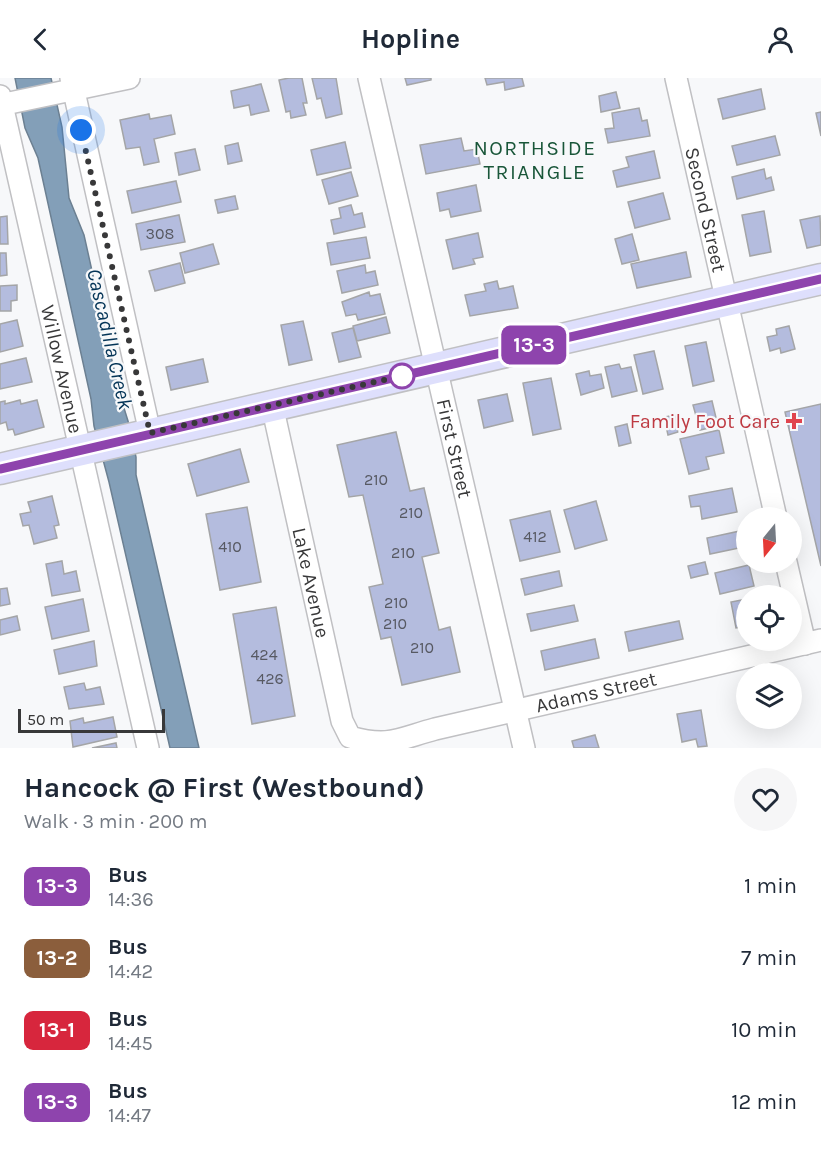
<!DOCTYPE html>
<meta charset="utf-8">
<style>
body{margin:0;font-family:Karla,sans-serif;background:#f6f6f7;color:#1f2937;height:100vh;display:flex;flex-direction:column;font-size:22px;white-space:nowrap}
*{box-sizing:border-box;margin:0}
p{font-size:20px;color:#747a83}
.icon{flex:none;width:33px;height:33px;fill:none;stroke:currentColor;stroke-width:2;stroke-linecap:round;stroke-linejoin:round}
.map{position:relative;height:670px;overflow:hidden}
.panel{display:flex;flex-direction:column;background:#fff;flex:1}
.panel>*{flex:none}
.badge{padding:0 12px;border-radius:9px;font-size:21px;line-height:39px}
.needle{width:39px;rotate:198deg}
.tools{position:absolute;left:736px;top:429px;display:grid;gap:12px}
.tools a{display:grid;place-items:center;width:66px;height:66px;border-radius:50%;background:#fff;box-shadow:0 6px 24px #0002;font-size:30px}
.scale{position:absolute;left:18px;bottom:15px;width:147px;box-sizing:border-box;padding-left:6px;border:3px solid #383839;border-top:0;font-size:16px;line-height:21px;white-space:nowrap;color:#383839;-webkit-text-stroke:4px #f7f8fa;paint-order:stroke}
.you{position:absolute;width:30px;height:30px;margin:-15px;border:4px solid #fff;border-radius:50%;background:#1a73e8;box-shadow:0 0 0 9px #1a73e833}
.map>.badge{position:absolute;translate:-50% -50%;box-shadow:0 0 0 3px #fff}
.round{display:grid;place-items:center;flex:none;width:63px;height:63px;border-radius:32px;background:#f6f6f7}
.head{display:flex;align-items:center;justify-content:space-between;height:102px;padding:0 24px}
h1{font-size:28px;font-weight:700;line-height:45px}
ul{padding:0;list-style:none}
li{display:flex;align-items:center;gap:18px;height:72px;padding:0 24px}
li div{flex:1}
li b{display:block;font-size:22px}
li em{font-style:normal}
li .badge{min-width:66px;font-weight:700;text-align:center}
header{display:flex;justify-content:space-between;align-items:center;height:78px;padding:0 24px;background:#fff;font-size:27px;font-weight:700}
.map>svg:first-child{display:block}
.water{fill:#839fb8;stroke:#6c8092;stroke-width:1.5}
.building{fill:#b4bcde;stroke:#a4a5a7;stroke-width:1.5}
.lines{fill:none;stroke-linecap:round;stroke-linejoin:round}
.street-casing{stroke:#c0c0c3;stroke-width:24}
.secondary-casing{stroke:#c0c0c3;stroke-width:33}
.street{stroke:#fff;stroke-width:21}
.secondary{stroke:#dedffc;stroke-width:30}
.line-casing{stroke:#fff;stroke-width:14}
.line{stroke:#8e44ad;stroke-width:9}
.walk{stroke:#383839;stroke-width:6;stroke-dasharray:0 10.8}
.stop-dot{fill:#fff;stroke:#8e44ad;stroke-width:3}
.health-dot{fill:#e0444e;stroke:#f7f8fa;stroke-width:2}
.labels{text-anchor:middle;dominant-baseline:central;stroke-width:4.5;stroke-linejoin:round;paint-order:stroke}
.number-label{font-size:16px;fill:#575962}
.street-label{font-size:20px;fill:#383839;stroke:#f7f8fa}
.health-label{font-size:20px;fill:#be3a42;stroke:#f7f8fa;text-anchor:end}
.neighbourhood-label{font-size:21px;letter-spacing:1.5px;fill:#195639;stroke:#f7f8fa}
.water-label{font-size:21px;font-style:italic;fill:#043457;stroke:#f7f8fa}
</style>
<header><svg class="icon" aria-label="back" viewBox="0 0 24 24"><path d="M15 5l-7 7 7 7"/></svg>Hopline<svg class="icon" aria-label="person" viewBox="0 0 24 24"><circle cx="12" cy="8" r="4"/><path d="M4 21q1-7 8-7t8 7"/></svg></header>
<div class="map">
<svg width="821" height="670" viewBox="0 0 821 670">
<rect width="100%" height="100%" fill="#f7f8fa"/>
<path class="water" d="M15 0H51L62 49 69 120 84 157 119 314 128 343 136 379V397L199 670H170L109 404 94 348 91 321 38 80 25 50Z"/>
<path class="building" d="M289 0H302L307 25H303L306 37 291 40 290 33 286 34 279 2Z
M312 0H336L342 36 326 40 321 20 317 21Z
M405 0H431V2L407 7Z
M485 0H522L524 8 505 12 504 4 487 7Z
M261 6 269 33 251 37 249 27 234 30 231 13Z
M761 11 765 31 723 41 718 21Z
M616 14 620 30 601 34 599 18Z
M639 30 642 43 647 42 650 58 608 65 605 51 614 50 612 35Z
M821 34V58L816 35Z
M149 36 150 41 171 37 175 56 154 61 159 84 144 87 140 69 126 71 120 42Z
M775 58 780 77 737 87 732 68Z
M461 60 464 73 477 71 480 86 426 96 420 67Z
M345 64 351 90 317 97 311 72Z
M238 65 242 83 228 86 225 68Z
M195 71 200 92 179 97 175 75Z
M654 73 660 100 617 109 613 93 629 89 626 79Z
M764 91 766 101 771 99 774 112 737 121 732 99Z
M351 94 358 118 329 126 322 102Z
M176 103 181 124 132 135 127 113Z
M476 107 481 133 451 139 449 131 440 133 437 115Z
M663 115 670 141 635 150 628 124Z
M235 118 238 131 218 135 215 122Z
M351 127 354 137 362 135 365 149 334 156 331 142 341 140 339 130Z
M764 133 771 174 750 178 742 137Z
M179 137 185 164 141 172 136 146Z
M7 138 8 166H0V139Z
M820 138 821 167 807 170 800 142Z
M478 155 483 179 473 181 475 186 453 191 446 162Z
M632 156 639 182 622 186 615 161Z
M366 159 370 180 331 187 327 165Z
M213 166 219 186 185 195 180 175Z
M686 174 691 199 637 210 631 186Z
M0 175H6L7 197 0 198Z
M180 185 185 205 155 213 149 193Z
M365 187 366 195 375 193 378 207 342 215 337 193Z
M497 203 499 211 513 208 518 230 470 238 465 217 486 213 484 206Z
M17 207V222L11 223V233H0V208Z
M369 214 370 218 380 216 385 236 358 242 356 236 346 238 342 224Z
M386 239 390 255 357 263 353 248Z
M17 242 23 268 0 274V246Z
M303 243 312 282 289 287 281 247Z
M789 248 795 271 781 275 780 270 770 273 767 259 777 257 776 251Z
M353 250 361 279 339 284 332 255Z
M706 264 714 303 693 308 685 268Z
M654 273 663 311 643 316 634 277Z
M26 280 32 304 0 311V286Z
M203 281 208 304 171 312 166 289Z
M619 286 621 291 631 289 637 313 612 319 605 289Z
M589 293 590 298 601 296 604 310 581 317 576 296Z
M551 300 561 351 533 357 523 305Z
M507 316 513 343 484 350 478 322Z
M20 322 21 326 37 322 44 349 15 357 13 351 8 352 6 344 0 346V324L5 323V326Z
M712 323 718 348 700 352 693 327Z
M821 326V488L785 334Z
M675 337 678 354 668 357 664 339Z
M627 346 631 365 619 368 615 349Z
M719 352 724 375 706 379 709 391 689 396 680 361Z
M396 354 410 413 424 410 439 475 422 479 439 552 450 549 460 594 402 607 391 559 381 561 369 509 383 506 363 417 349 419 337 367Z
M240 371 249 404 197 418 188 386Z
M732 410 737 434 702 441 700 428 691 429 689 418Z
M52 418 59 447 54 448 57 460 34 466 29 447 23 448 20 436 31 434 28 424Z
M596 423 607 462 575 471 564 432Z
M247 429 261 504 220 512 206 436Z
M550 433 560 474 520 483 510 442Z
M740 453 744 469 710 476 707 460Z
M62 483 64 496 76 493 80 513 52 518 46 486Z
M705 484 708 496 691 500 688 488Z
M749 487 754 508 720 516 715 495Z
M559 493 562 508 525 517 521 501Z
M7 510 10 526 0 528V511Z
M83 521 89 553 52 561 45 529Z
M747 521V548L736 550 731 524Z
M574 527 578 543 531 553 527 536Z
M276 529 295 638 252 646 233 536Z
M17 538 20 552 0 557V542Z
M679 543 683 561 629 573 625 554Z
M595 561 599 580 545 592 541 573Z
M94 563 97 588 59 596 54 572Z
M84 605 86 612 100 609 104 626 69 631 64 609Z
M701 632 707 668 698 669 696 661 682 664 677 636Z
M113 639 117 659 73 669 70 643 83 640 84 645Z
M595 657 599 670H574L572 663Z
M116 665 117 670H92Z"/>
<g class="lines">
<defs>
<g id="street">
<path d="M71 0 150 355"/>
<path id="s1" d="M369 0 524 670"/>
<path id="s2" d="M676 0 776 440"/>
<path id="s3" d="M0 18 148 670"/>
<path d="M0 27 129 0"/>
<path id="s4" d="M272 327 342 643 350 659C389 670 398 661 435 651L821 562"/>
<path d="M786 484 805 566"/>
</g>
<path id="secondary" d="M0 391 821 201"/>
</defs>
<use href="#street" class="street-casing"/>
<use href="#secondary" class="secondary-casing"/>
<use href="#street" class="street"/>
<use href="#secondary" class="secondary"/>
</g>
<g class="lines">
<defs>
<path id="line" d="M0 391 821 201"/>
</defs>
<use href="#line" class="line-casing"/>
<use href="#line" class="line"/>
<path class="walk" d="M81 52 150 355 410 296 402 298"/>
</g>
<circle class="stop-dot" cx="402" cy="298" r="12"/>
<path class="health-dot" d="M791 334h6v6h6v6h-6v6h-6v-6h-6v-6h6z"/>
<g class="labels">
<g class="number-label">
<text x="160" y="155">308</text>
<text x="376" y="401">210</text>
<text x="411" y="434">210</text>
<text x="535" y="458">412</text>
<text x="230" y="468">410</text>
<text x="403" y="474">210</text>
<text x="396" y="524">210</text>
<text x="395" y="545">210</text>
<text x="422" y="569">210</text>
<text x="264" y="576">424</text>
<text x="270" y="600">426</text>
</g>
<g class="street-label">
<text stroke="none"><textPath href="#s2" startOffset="135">Second Street</textPath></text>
<text stroke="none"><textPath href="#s3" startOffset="280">Willow Avenue</textPath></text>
<text stroke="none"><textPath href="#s1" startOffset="380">First Street</textPath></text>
<text stroke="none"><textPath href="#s4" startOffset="182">Lake Avenue</textPath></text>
<text stroke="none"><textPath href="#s4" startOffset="594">Adams Street</textPath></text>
</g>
<g class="health-label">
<text x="780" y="343">Family Foot Care</text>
</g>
<g class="neighbourhood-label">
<text x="535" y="70">NORTHSIDE<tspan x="535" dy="24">TRIANGLE</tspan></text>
</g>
<g class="water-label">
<text transform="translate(110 261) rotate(77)">Cascadilla Creek</text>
</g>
</g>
</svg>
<div class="tools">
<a><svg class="needle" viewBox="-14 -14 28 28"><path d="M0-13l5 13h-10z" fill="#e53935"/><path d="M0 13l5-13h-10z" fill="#747a83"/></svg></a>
<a><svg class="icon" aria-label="locate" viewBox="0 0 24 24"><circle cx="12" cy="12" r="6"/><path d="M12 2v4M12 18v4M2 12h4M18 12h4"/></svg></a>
<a><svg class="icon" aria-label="layers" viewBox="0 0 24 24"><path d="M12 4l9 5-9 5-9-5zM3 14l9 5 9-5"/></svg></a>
</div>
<div class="scale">50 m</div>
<div class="you" style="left:81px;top:52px"></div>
<b class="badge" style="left:534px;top:267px;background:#8e44ad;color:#fff">13-3</b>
</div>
<section class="panel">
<div class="head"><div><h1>Hancock @ First (Westbound)</h1><p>Walk · 3 min · 200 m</p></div><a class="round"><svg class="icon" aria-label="heart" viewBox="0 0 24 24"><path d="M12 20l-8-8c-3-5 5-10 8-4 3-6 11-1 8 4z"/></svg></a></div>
<ul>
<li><span class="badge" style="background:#8e44ad;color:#fff">13-3</span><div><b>Bus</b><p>14:36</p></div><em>1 min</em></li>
<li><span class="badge" style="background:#8b5e3c;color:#fff">13-2</span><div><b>Bus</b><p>14:42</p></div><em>7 min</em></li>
<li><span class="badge" style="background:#d7263d;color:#fff">13-1</span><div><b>Bus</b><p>14:45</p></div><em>10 min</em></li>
<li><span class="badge" style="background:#8e44ad;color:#fff">13-3</span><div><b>Bus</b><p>14:47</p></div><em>12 min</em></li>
</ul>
</section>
